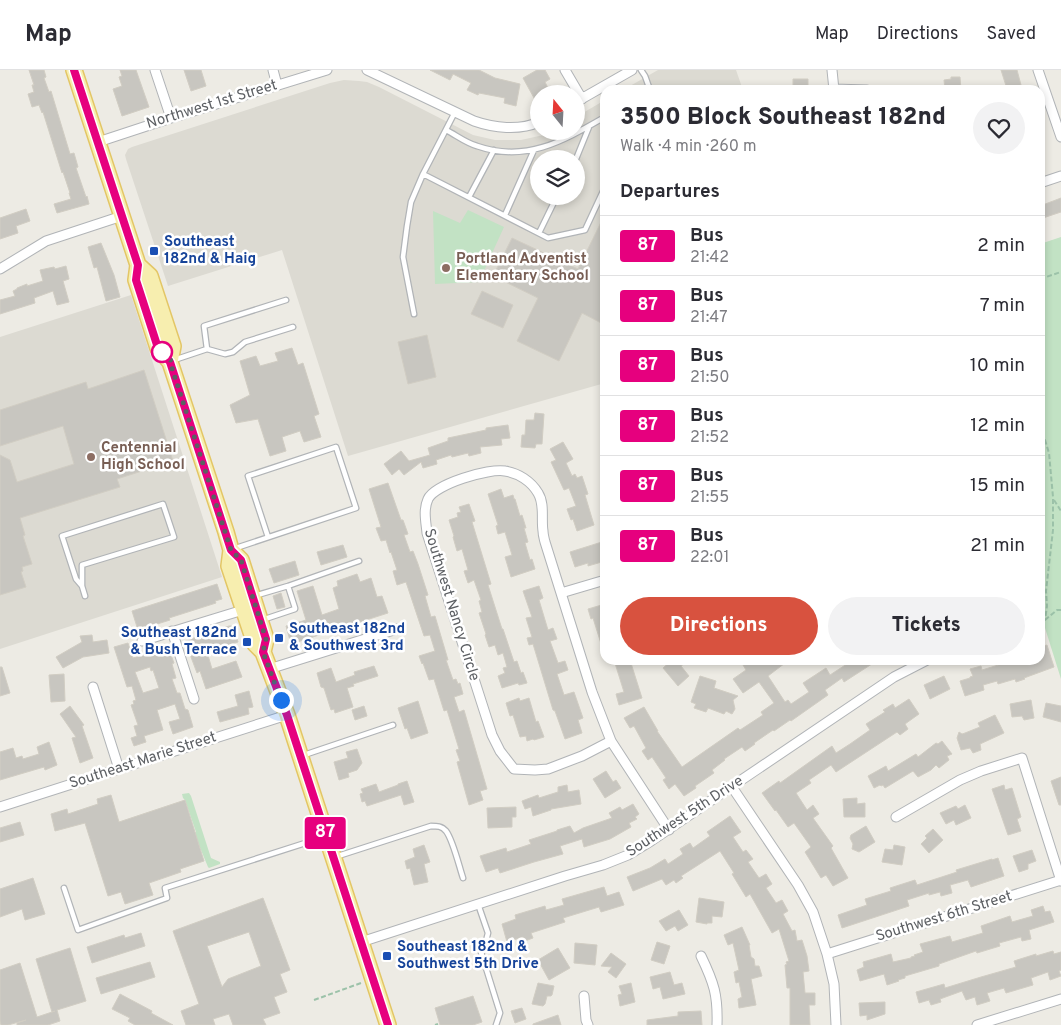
<!DOCTYPE html>
<meta charset="utf-8">
<style>
body{margin:0;font-family:Overpass,sans-serif;background:#f2f2f3;color:#2b2b33;height:100vh;display:flex;flex-direction:column;font-size:19px;white-space:nowrap}
*{box-sizing:border-box;margin:0}
p{font-size:16px;color:#7c7c81}
.icon{flex:none;width:28px;height:28px;fill:none;stroke:currentColor;stroke-width:2;stroke-linecap:round;stroke-linejoin:round}
.map{position:relative;flex:1;overflow:hidden}
.drawer{position:absolute;left:600px;top:15px;width:445px;height:580px;display:flex;flex-direction:column;background:#fff;border-radius:15px;box-shadow:0 2px 8px #0003}
.drawer>*{flex:none}
.badge{padding:0 10px;border-radius:4px;font-size:18px;line-height:32px}
.needle{width:32px;rotate:342deg}
.controls{position:absolute;left:530px;top:15px;display:grid;gap:10px}
.controls a{display:grid;place-items:center;width:55px;height:55px;border-radius:50%;background:#fff;box-shadow:0 2px 8px #0003;font-size:25px}
.you{position:absolute;width:25px;height:25px;margin:-12px;border:4px solid #fff;border-radius:50%;background:#1a73e8;box-shadow:0 0 0 8px #1a73e833}
.map>.badge{position:absolute;translate:-50% -50%;box-shadow:0 0 0 2px #fff}
h2{padding:0 20px;font-size:19px;line-height:45px}
.round{display:grid;place-items:center;flex:none;width:52px;height:52px;border-radius:26px;background:#f2f2f3}
.head{display:flex;align-items:center;justify-content:space-between;height:85px;padding:0 20px}
h1{font-size:24px;font-weight:800;line-height:38px}
.action{display:flex;gap:10px;margin-top:auto;padding:10px 20px}
.action a{flex:1;height:58px;border-radius:30px;background:#d8523f;color:#fff;font-size:20px;font-weight:800;line-height:58px;text-align:center}
.action a+a{background:#f2f2f3;color:#2b2b33}
ul{padding:0;list-style:none}
li{display:flex;align-items:center;gap:15px;height:60px;padding:0 20px;border-top:1px solid #e1e1e2}
li div{flex:1}
li b{display:block;font-size:19px}
li em{font-style:normal}
li .badge{min-width:55px;font-weight:700;text-align:center}
header{display:flex;align-items:center;gap:30px;box-sizing:border-box;height:70px;padding:0 25px;background:#fff;border-bottom:1px solid #e1e1e2}
header strong{font-size:24px}
nav{display:flex;gap:28px;margin-inline-start:auto;font-size:18px}
.map>svg:first-child{display:block}
.education{fill:#dcdad2;fill-rule:evenodd}
.green{fill:#c2e2c4}
.building{fill:#c8c6c0;stroke:#d1cdc3;fill-rule:evenodd}
.lines{fill:none;stroke-linecap:round;stroke-linejoin:round}
.service-casing{stroke:#b1b4b7;stroke-width:7}
.minor-casing{stroke:#b1b4b7;stroke-width:11}
.primary-casing{stroke:#e3c666;stroke-width:18}
.path{stroke:#9cc2a9;stroke-width:2;stroke-dasharray:5 2.5;stroke-linecap:butt}
.service{stroke:#fff;stroke-width:4.5}
.minor{stroke:#fff;stroke-width:9}
.primary{stroke:#f7eeaf;stroke-width:15}
.line-casing{stroke:#fff;stroke-width:11}
.line{stroke:#e6007e;stroke-width:8}
.walk{stroke:#5c5f63;stroke-width:5;stroke-dasharray:0 9}
.transit-dot{fill:#1a4fb4;stroke:#fff;stroke-width:2}
.education-dot{fill:#8d6e63;stroke:#fff;stroke-width:2}
.stop-dot{fill:#fff;stroke:#e6007e;stroke-width:2.5}
.labels{text-anchor:middle;dominant-baseline:central;stroke-width:5;stroke-linejoin:round;paint-order:stroke}
.street-label{font-size:15px;fill:#5c5f63;stroke:#fff}
.transit-label{font-size:15px;font-weight:bold;fill:#164399;stroke:#fff;text-anchor:start}
.education-label{font-size:15px;font-weight:bold;fill:#785e54;stroke:#fff;text-anchor:start}
</style>
<header>
<strong>Map</strong>
<nav><a>Map</a><a>Directions</a><a>Saved</a></nav>
</header>
<div class="map">
<svg width="1061" height="955" viewBox="0 0 1061 955">
<rect width="100%" height="100%" fill="#edebe4"/>
<path class="education" d="M658 0H736L743 20H623Z
M344 10 359 11 367 12 379 17 473 65 495 70H521L548 64 552 61H576V47L605 30V313L348 386 282 180 168 216 126 89 125 85 128 79 132 77 330 13ZM539 89H576V126H539Z
M131 225 222 507 0 579V267Z"/>
<path class="green" d="M468 140 504 157 479 212 435 214 433 141 460 153Z
M1061 167V609L1040 542V174Z
M189 723 191 726 211 788 220 792V794L209 798 208 797 194 763 196 762 185 730 183 728 182 724Z"/>
<path class="building" d="M29 0H44L46 7 44 8 49 22 51 21 70 84 74 83 78 97 76 98 86 127 87 126 89 134 57 143 54 134 71 129 69 123H70L63 102 62 103 43 42 42 43 39 35 32 37 28 24 34 22 32 15H34Z
M120 0H136L149 37 122 46 113 19 122 16 119 7 122 6Z
M184 0H201L206 16 191 21Z
M430 0H479L495 8 520 14 516 36 504 33 505 28 479 23 478 25 467 20 471 13 453 4 450 10Z
M537 0H545L550 9 545 12 551 24H539V37L523 8Z
M1001 0H1017L1021 15 1007 19Z
M951 7H960L961 20H945L944 10 951 9Z
M793 9H808V20H793Z
M1061 128V142L1040 149V136Z
M26 139 30 151 16 156 18 163 0 169V148Z
M605 144V255L582 243 559 291 517 271 538 228 493 206 512 168 578 199Z
M101 173 114 205 120 227 106 231 97 197 94 198 88 177Z
M66 196 69 209 63 211 69 232 57 235 53 221 34 228 35 233 0 244V230L15 226 13 221 17 219V218L27 214V216L43 211 40 200 54 197 55 199Z
M482 221 513 235 503 258 471 244Z
M427 265 436 307 408 314 398 272Z
M292 278 298 295 303 293 319 344 314 346 321 367 304 372 300 361 282 367 286 381 270 386 258 349 236 353 230 335 250 325 240 291 256 286 260 296 278 291 275 283Z
M144 300 173 391 117 409 120 417 20 448 25 465 23 466 32 494 22 497 23 501 21 502 26 517 0 525V385L10 390 17 412 74 394 63 356 0 376V340L86 312 88 319Z
M535 343 544 344 542 374H536L535 378 521 377 522 365H525L526 350H534Z
M508 355 510 368 501 369 502 375 480 377 481 383 469 386 468 383 452 387 451 385 436 390 437 394 423 398 421 392 404 405 399 399 392 405 384 394 401 381 409 391 430 385 428 378 448 371V368L486 360V358Z
M563 372 573 389 566 393 572 406 575 404 577 408 582 406 588 424 585 425 594 455 577 461 573 449 571 450 567 439 576 436 569 418 564 420 551 392 556 390 550 379Z
M388 413 401 450H403L408 464 404 465 410 482 413 481 418 494 428 525 425 526 431 547 435 546 448 590H446L453 610 456 609 458 614 460 613 463 624 454 627 459 642 464 640 487 719 480 721 483 730 469 735 457 692 460 691 456 680 459 679 447 640 444 641 434 609 429 610 423 593 422 594 419 586 435 581 430 565 424 566 406 512 397 515 393 501 397 500 391 482 390 483 386 470 381 471 376 458 381 457 369 419Z
M501 419 504 428 513 425 514 429H515L520 446 522 445 526 458H524L528 472 525 473 530 490 532 489 535 499 511 507 505 487 512 485 505 462 498 464 496 456 498 455 488 424Z
M469 434 475 451 472 452 491 514 488 515 502 559H503L514 592 517 591 521 603 523 602 527 613 519 615 518 613 502 618 498 606 505 603 503 598 507 597 503 583 498 585 495 575 489 577 485 565 486 564 479 543 482 542 479 531 481 530 474 510 468 513 464 501 468 500 462 479 457 481 453 467 454 466 449 450 458 447 457 443 461 442 459 437Z
M605 471V491L588 496V493L575 497 570 482Z
M343 475 347 487 321 495 317 482Z
M295 491 299 505 274 513 269 499Z
M357 504 360 512 371 508 377 527 382 526 388 543 291 574 286 556 306 550 297 521 313 516 322 545 339 539 333 518 338 516 337 511Z
M217 514 222 529 215 531 216 533 169 548 170 550 138 560 132 541Z
M539 516 543 528 539 530 548 560 553 558 557 569 550 571 558 593 565 591 568 600 557 604 564 625 574 622 583 648 578 650 582 663 565 669 555 641 553 640 533 574 529 575 527 568 532 567 526 548 532 547 523 521Z
M281 523 285 537 277 539 273 526Z
M605 534V579L603 580 593 548 591 549 588 539Z
M229 556H233L238 572 207 582 212 599 236 591 242 607 206 619 200 601 197 603 185 571Z
M92 565 93 572 107 570 109 583 83 587 63 598 56 587 82 572 80 566Z
M128 573 133 588 168 577 174 593 172 594 176 608 172 609 177 623H180L185 639 188 640 193 657 173 664 169 652 180 649 175 634 157 640 163 660 144 666 146 672 134 676 131 668 137 666 134 656 138 655 131 635 134 634 133 631 136 630 132 616 127 617 114 577ZM150 597 151 601 153 600 159 618 143 623 135 602Z
M1047 575 1054 597 1024 608 1025 609 1016 612 1015 609 998 614 997 611 983 615 984 620 965 626 960 611 970 608V607L973 606 970 599 981 596 982 600 1008 592 1007 590H1040V577Z
M614 590H630L642 628 619 635 616 624 624 622Z
M672 590H689L681 596 689 606 678 616 663 598Z
M749 590H789L768 606 785 632 788 630 791 634 809 622 803 613 826 598 830 605 853 590H878L844 612 842 608 825 620 828 625 791 651 790 650 774 661 773 660 754 673 755 674 745 681 742 677 724 689 725 690 712 700 714 703 695 716 696 718 684 726 675 714 669 719 663 710 666 708 652 687 648 690 642 681 646 678 634 656 630 658 624 648 644 637 658 661H657L682 697 738 658 740 660 763 645 761 642 774 633 759 612 743 623 733 609 746 600 743 595Z
M374 596 378 606 353 614 354 616 347 618 353 637 335 643 334 639 331 640 324 618 321 617 317 603 331 598 336 612 355 605 354 602Z
M0 597H2L10 623 0 626Z
M64 604 65 631 51 632 49 605Z
M700 606 716 611 714 618 738 626 733 630 735 639 732 644 726 641 724 644 708 638 706 642 694 638 696 634 691 632Z
M944 606 950 619 930 629 924 615Z
M249 621 253 637 248 638 249 644 220 652 217 642 238 636 235 625Z
M519 628 520 631 529 628 536 652 538 651 544 667 534 670 533 669 527 671 526 666 520 667 513 645 510 646 506 633Z
M909 629 919 644 905 654 908 659 900 665 897 662 836 702 831 695 809 710 811 713 796 723 807 740 813 735 819 744 813 748 833 776 831 778 848 808 833 816 826 805 821 808 805 782 811 777 794 753 788 757 776 740 775 741 762 723 779 711 780 713 832 676 836 683 850 674 870 660 866 654 885 642 883 640 893 634 895 638Z
M1031 630 1034 648 1024 650 1022 646 1012 647 1010 634Z
M418 631 428 663 411 669 407 658 405 659 398 638Z
M1046 633 1061 636V652L1043 647Z
M70 636 84 655 82 656 93 688 80 693 72 668 76 667 60 644Z
M364 636 367 646 355 650 352 640Z
M995 645 1004 663 980 674 981 680 973 683 970 678 961 680 957 668 959 662 962 664 965 663 980 657 978 653Z
M942 671 952 684 947 686 949 690 939 698 936 695 931 700 918 707 913 701 885 718 883 715 881 716 880 715 874 718 868 706 886 696 888 701 916 684 918 687 936 673 938 674Z
M49 672 57 695 45 700 44 697 0 710V682L13 678 16 688 22 686 23 689 39 684 37 677Z
M357 679 362 693 357 700 348 703 349 707 339 710 334 692 348 688 346 682Z
M606 701 613 712 616 710 621 718 605 728 593 709Z
M1061 707V735H1059L1051 711Z
M407 711 414 732 404 735 401 725 367 736 365 731 362 732 360 724 363 723 361 719 376 714 379 722 398 715V714Z
M567 715 568 722 579 720 581 734 551 739V740L533 746 531 737 525 739 522 731 538 725 539 728 558 722V717Z
M1004 715 1005 720 1012 718 1021 747 1017 749 1021 761 1008 765 992 719Z
M111 725 119 752 185 730 204 791 180 799 181 802 149 813 153 825 125 834 121 822 108 826 85 753 55 761 51 744 67 739 68 744 98 734 97 729Z
M857 728V734L865 733V747H844L843 729Z
M633 734 639 744 635 747 637 749 629 753 631 757 610 769 584 777 582 769 560 776 563 784 534 792 500 803 498 798 486 802 480 786 506 778 507 782 531 774 529 770 557 761V760L570 756 574 763 583 758 612 748 609 743 620 737 622 740Z
M965 735 971 748 956 755 954 750 946 754 940 743 956 736 958 739Z
M516 737V747H512V757L488 758 487 738Z
M730 746 741 762 733 767 743 782 746 780 753 789 748 792 759 808 766 804 772 814 766 818 776 833 782 830 788 841 783 844 792 861 795 860 797 871 802 870 807 886 809 901 803 902 805 923H815V935H809L810 955H790V918H787L785 895 787 894 786 892 789 891 779 859 772 863 750 824 746 827 732 804 734 803 720 781 681 806 683 808 676 813 674 810 666 815 662 809 633 821 627 807 650 798 665 789 668 794 683 784 680 779 690 773 693 778 710 766 707 762Z
M20 752 24 765 0 772V758Z
M866 756 875 772 859 782 852 779 853 774 850 768 851 765Z
M933 759 943 770 929 783 921 774 927 768 925 766Z
M424 775 430 792 424 794 428 812 414 815 410 798 407 799 405 791 415 787 413 779Z
M894 775 905 777 902 795 882 792 885 779 893 780Z
M1032 780 1036 791 1028 794V799L1019 802 1013 786Z
M998 788 1004 806 971 817 968 810 950 815 952 823 941 826 940 822 929 825V823L907 830 909 836 842 858 838 845 867 835 865 829 891 821 890 818 915 810 917 815 957 802 956 800 992 789V790Z
M33 808 45 844 25 850 22 839 0 847V819Z
M604 817 607 826 619 822 624 835 601 842 599 837 563 848 565 852 531 863 533 868 525 871 523 867 507 872 502 854 516 849 515 845 545 836 546 840 564 835 562 829Z
M263 828 290 900 280 904 287 922 274 927 280 943 263 949 266 955H233L229 944 213 949 215 955H186L181 941 199 934 173 861ZM249 862 261 896 228 909 222 917 207 876Z
M699 828 724 832 722 847 712 846V853H707V854L696 852Z
M1043 836 1045 842 1050 841 1054 852 1029 860 1031 869 1022 871 1021 867 999 873 1000 876 977 883 976 881 939 894V896L905 906V908L898 910 899 911 887 915 884 904 860 911 857 900 864 897 863 892 891 884 893 892 911 888V887L915 886 914 885 923 882 920 874 950 866 952 872 983 863 981 856 1010 846 1012 852 1033 846 1031 840Z
M679 840 688 855 678 861 675 856 666 861 659 851Z
M742 857 750 875H749L751 887 754 889 755 896H759L762 906 751 909 756 935 739 938 738 929 742 927 739 912 736 913 734 902 739 900 733 873 728 875 724 865Z
M141 863 145 876 92 893 87 877 124 865 125 868Z
M657 872 670 876 664 894 651 890Z
M575 873 597 875 595 895 574 893Z
M70 878 86 931 57 940 60 951 48 955H17V953L26 950 8 955H1L0 951V900L20 893 37 947 55 941 52 942 36 889Z
M558 878 570 898 549 910 538 890Z
M1053 881 1054 884 1061 882V900L1059 901 1061 906 1050 910 1048 902 1031 908 1033 915 1006 923 1004 918 987 923 990 931 977 935 975 927 966 930 962 921 940 929 941 932 931 935 929 930 919 933 916 922 944 914 945 918 981 907 1016 897 1014 891 1036 884V886Z
M611 883 626 894 616 908 608 902 612 897 601 896Z
M150 892 155 907 101 924 96 908Z
M670 902 674 915 682 913 685 924 663 929 660 917 653 919 650 907Z
M538 913 554 916 552 925 551 926H547L545 934 543 936 532 934Z
M631 913 635 932 620 936 618 925 622 924 619 916Z
M120 924 152 941 151 943 173 955H135L128 951 130 948 112 939Z
M473 926 482 952 473 955H440L435 938Z
M885 932V944L867 950V945L860 946 859 933Z
M522 938 526 949 515 953 511 941Z
M701 941 702 955H647V950L678 946V942Z
M558 945 561 955H533V954Z"/>
<g class="lines">
<defs>
<path id="service" d="M641 0 645 6 650 20
M455 42 423 104 548 168 585 160 605 117
M446 60C456 65 466 73 477 76 526 93 563 71 605 47
M576 89 589 57
M469 127 494 80
M505 145 534 80
M539 163 557 126
M414 244 403 187 407 156 411 132 423 104
M207 279 204 256 286 230
M174 290 207 279 225 284 233 282 245 272 293 257
M233 479 356 438 336 377 248 406 268 467
M82 516 76 509 62 466 163 434 174 467 82 495V516L85 526
M254 526 288 516 359 491
M262 550 295 539V538L288 516
M304 685 393 655
M335 787 431 756C437 756 442 756 446 761 453 770 459 796 463 808
M64 818 78 860 167 828 165 818 324 767
M478 834 488 863 486 871 481 882 500 943 496 955"/>
<path id="minor" d="M155 0 171 48
M273 0 277 15
M367 0 474 51C494 58 519 61 539 52
M565 0 582 29
M832 0 834 20
M1038 0 1061 67
M834 19 867 20
M576 32 632 0
M98 72 171 48 327 0
M1040 113 1061 106
M0 199 46 171 122 146
M561 523 605 510
M172 561 194 629
M142 571 243 540
M269 599 397 559
M93 617 119 699
M611 671 582 686 548 699 535 700 514 699 500 681 492 665 427 463C426 452 423 440 428 429 435 414 489 398 505 401 518 403 531 411 538 423 545 434 541 449 543 461 543 465 544 468 545 472L592 622 611 671 669 760
M732 717 798 815 813 842 827 884 834 914 836 955
M0 737 287 645
M896 747 960 710 981 701 1022 688 1061 811
M361 872 565 806 603 795 628 785 651 771 894 607 927 590
M827 884 1061 810
M701 886C714 913 718 925 717 955
M584 926 586 950 588 955
M977 955 1061 929"/>
<path id="primary" d="M74 0 138 195 136 210 158 278 170 292 226 462 231 480 229 496 255 574 263 582
M138 195 150 206 173 276 170 292
M231 480 241 490 266 569 263 582 287 645 388 955"/>
</defs>
<use href="#service" class="service-casing"/>
<use href="#minor" class="minor-casing"/>
<use href="#primary" class="primary-casing"/>
<path class="path" d="M1040 209 1061 202
M1040 364 1045 370 1049 383 1053 427V460L1046 521 1047 536 1045 550 1040 553
M1054 430 1061 441
M1045 550 1057 540H1061
M314 930 361 913
M435 955 438 954"/>
<use href="#service" class="service"/>
<use href="#minor" class="minor"/>
<use href="#primary" class="primary"/>
</g>
<g class="lines">
<defs>
<path id="line" d="M74 0 138 195 136 210 158 278 170 292 231 480 241 490 266 569 263 582 287 645 388 955"/>
</defs>
<use href="#line" class="line-casing"/>
<use href="#line" class="line"/>
<path class="walk" d="M162 282 167 280 172 284 170 292 231 480 241 490 266 569 263 582 281 630"/>
</g>
<g class="transit-dot">
<rect x="149" y="176" width="10" height="10" rx="2.5"/>
<rect x="274" y="563" width="10" height="10" rx="2.5"/>
<rect x="242" y="567" width="10" height="10" rx="2.5"/>
<rect x="382" y="881" width="10" height="10" rx="2.5"/>
</g>
<g class="education-dot">
<circle cx="446" cy="198" r="5"/>
<circle cx="91" cy="387" r="5"/>
</g>
<circle class="stop-dot" cx="162" cy="282" r="10"/>
<g class="labels">
<g class="street-label">
<text transform="translate(212 35) rotate(-17)">Northwest 1st Street</text>
<text transform="translate(451 535) rotate(73)">Southwest Nancy Circle</text>
<text transform="translate(143 691) rotate(-18)">Southeast Marie Street</text>
<text transform="translate(685 747) rotate(-33)">Southwest 5th Drive</text>
<text transform="translate(944 847) rotate(-17)">Southwest 6th Street</text>
</g>
<g class="transit-label">
<text x="164" y="172">Southeast<tspan x="164" dy="17">182nd &amp; Haig</tspan></text>
<text x="289" y="559">Southeast 182nd<tspan x="289" dy="17">&amp; Southwest 3rd</tspan></text>
<text x="237" y="563" text-anchor="end">Southeast 182nd<tspan x="237" dy="17">&amp; Bush Terrace</tspan></text>
<text x="397" y="877">Southeast 182nd &amp;<tspan x="397" dy="17">Southwest 5th Drive</tspan></text>
</g>
<g class="education-label">
<text x="456" y="189">Portland Adventist<tspan x="456" dy="17">Elementary School</tspan></text>
<text x="101" y="378">Centennial<tspan x="101" dy="17">High School</tspan></text>
</g>
</g>
</svg>
<div class="controls">
<a><svg class="needle" viewBox="-14 -14 28 28"><path d="M0-13l5 13h-10z" fill="#e53935"/><path d="M0 13l5-13h-10z" fill="#7c7c81"/></svg></a>
<a><svg class="icon" aria-label="layers" viewBox="0 0 24 24"><path d="M12 4l9 5-9 5-9-5zM3 14l9 5 9-5"/></svg></a>
</div>
<div class="you" style="left:281px;top:630px"></div>
<b class="badge" style="left:325px;top:763px;background:#e6007e;color:#fff">87</b>
<section class="drawer">
<div class="head"><div><h1>3500 Block Southeast 182nd</h1><p>Walk · 4 min · 260 m</p></div><a class="round"><svg class="icon" aria-label="heart" viewBox="0 0 24 24"><path d="M12 20l-8-8c-3-5 5-10 8-4 3-6 11-1 8 4z"/></svg></a></div>
<h2>Departures</h2>
<ul>
<li><span class="badge" style="background:#e6007e;color:#fff">87</span><div><b>Bus</b><p>21:42</p></div><em>2 min</em></li>
<li><span class="badge" style="background:#e6007e;color:#fff">87</span><div><b>Bus</b><p>21:47</p></div><em>7 min</em></li>
<li><span class="badge" style="background:#e6007e;color:#fff">87</span><div><b>Bus</b><p>21:50</p></div><em>10 min</em></li>
<li><span class="badge" style="background:#e6007e;color:#fff">87</span><div><b>Bus</b><p>21:52</p></div><em>12 min</em></li>
<li><span class="badge" style="background:#e6007e;color:#fff">87</span><div><b>Bus</b><p>21:55</p></div><em>15 min</em></li>
<li><span class="badge" style="background:#e6007e;color:#fff">87</span><div><b>Bus</b><p>22:01</p></div><em>21 min</em></li>
</ul>
<div class="action"><a>Directions</a><a>Tickets</a></div>
</section>
</div>
